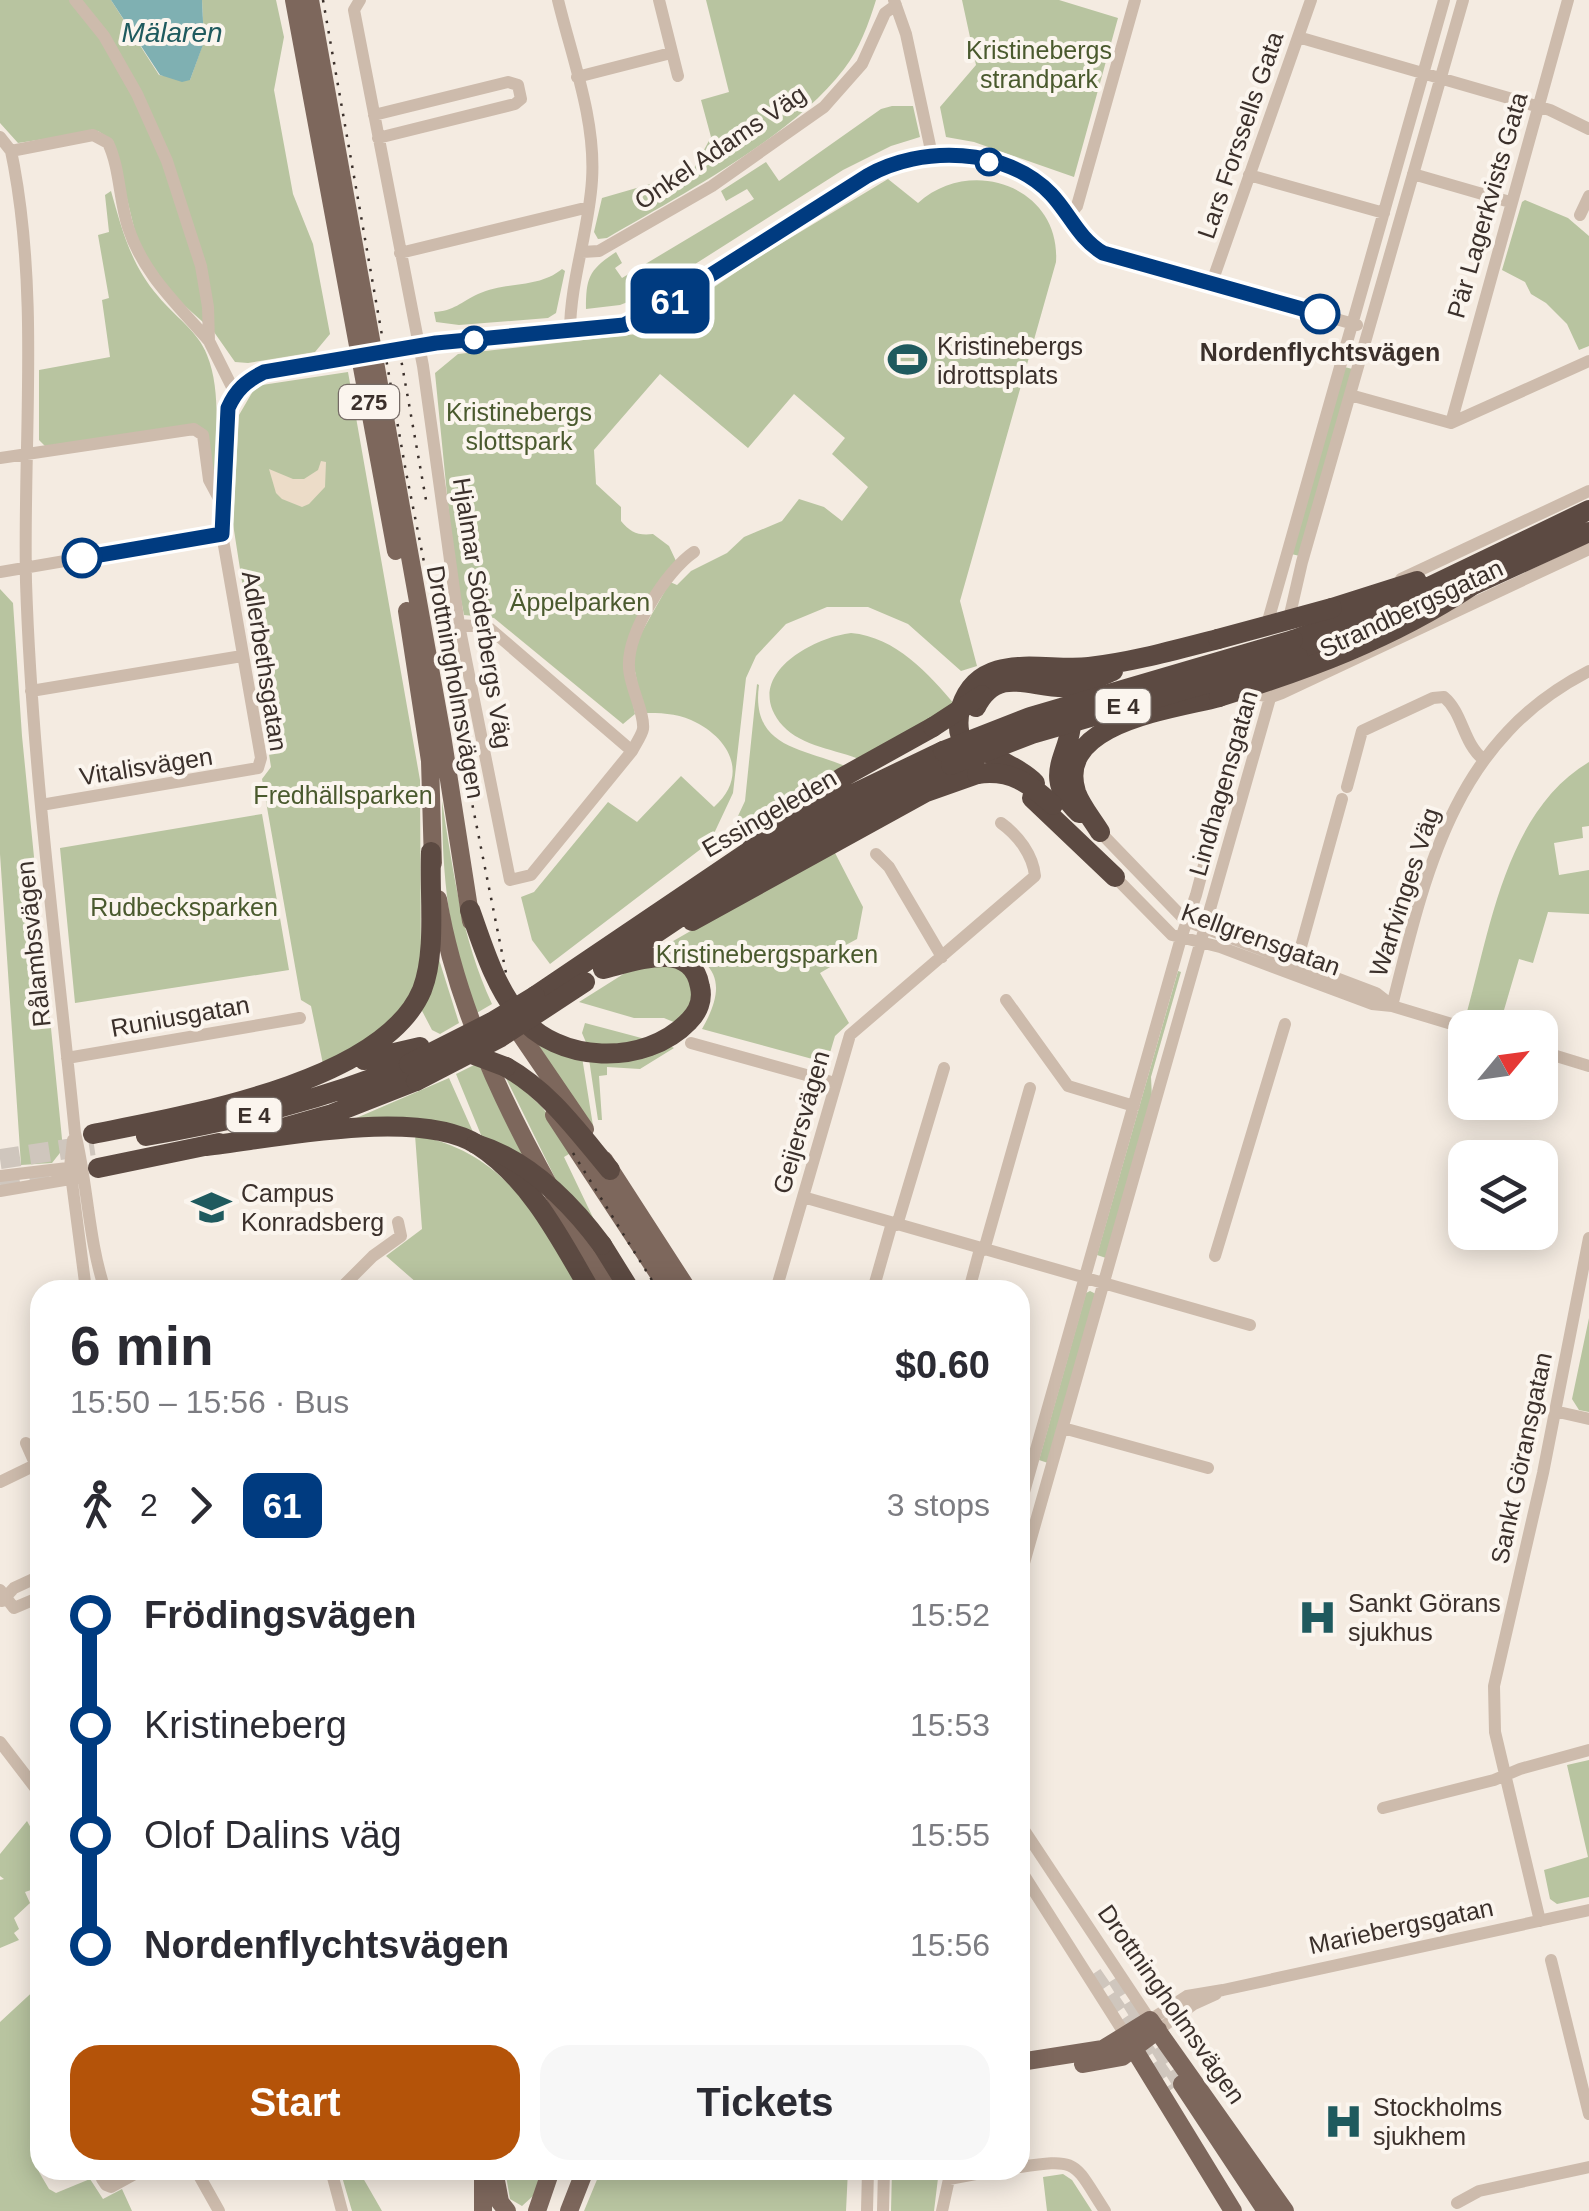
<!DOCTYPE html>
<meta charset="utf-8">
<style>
body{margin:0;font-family:Helvetica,sans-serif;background:#f7f7f7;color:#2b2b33;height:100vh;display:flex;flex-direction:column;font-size:38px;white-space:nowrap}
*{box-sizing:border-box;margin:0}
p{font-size:32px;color:#7c7c81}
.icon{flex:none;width:55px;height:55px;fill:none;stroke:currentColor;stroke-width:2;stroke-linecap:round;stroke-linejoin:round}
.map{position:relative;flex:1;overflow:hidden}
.side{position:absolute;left:30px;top:1280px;width:1000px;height:900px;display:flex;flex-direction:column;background:#fff;border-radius:30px;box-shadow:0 5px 25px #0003}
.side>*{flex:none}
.badge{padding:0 20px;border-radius:15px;font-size:35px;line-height:65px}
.needle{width:65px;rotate:61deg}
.buttons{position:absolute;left:1448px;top:1010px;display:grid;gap:20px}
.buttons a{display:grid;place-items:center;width:110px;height:110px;border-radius:20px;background:#fff;box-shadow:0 5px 25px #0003;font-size:50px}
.map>.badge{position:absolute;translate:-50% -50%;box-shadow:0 0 0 5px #fff}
.legs{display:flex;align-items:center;gap:15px;height:110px;padding:0 40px;font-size:32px}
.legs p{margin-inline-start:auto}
.head{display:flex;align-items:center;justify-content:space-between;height:170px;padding:0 40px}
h1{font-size:55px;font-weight:700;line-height:75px}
.button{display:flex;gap:20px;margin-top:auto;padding:20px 40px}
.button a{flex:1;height:115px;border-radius:30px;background:#b45309;color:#fff;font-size:40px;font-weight:700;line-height:115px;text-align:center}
.button a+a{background:#f7f7f7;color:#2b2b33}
ul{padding:0 40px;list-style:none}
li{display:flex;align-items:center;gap:35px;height:110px;font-size:38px}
li i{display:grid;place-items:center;width:15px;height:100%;margin:0 12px;background:currentColor}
li i::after{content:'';width:25px;height:25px;margin:-12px;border:8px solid;border-radius:50%;background:#fff}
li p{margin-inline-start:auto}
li:first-child i{background:linear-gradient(#0000 50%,currentColor 0)}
li:last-child i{background:linear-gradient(currentColor 50%,#0000 0)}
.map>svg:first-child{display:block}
.green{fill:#b8c4a0}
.plaza{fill:#ecdcc8}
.water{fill:#7fb0b2}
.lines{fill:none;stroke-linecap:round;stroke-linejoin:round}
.minor-tunnel{stroke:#cfc6bd;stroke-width:12;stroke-dasharray:12 6;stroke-linecap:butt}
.major-tunnel{stroke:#cfc6bd;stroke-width:18;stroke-dasharray:18 9;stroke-linecap:butt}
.highway-tunnel{stroke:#cfc6bd;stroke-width:20;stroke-dasharray:20 10;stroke-linecap:butt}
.minor{stroke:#cdbbac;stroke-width:12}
.major{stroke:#7d675c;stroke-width:18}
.highway{stroke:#5c4a42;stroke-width:20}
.rail{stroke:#3b302b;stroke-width:2.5;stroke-dasharray:2.5 8;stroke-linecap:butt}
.highway-bridge{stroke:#5c4a42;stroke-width:20}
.line-1-casing{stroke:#fff;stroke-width:22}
.line-1{stroke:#003b80;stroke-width:15}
.stop-1-dot{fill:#fff;stroke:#003b80;stroke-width:5}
.labels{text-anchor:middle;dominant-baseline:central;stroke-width:8;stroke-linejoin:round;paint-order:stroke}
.shield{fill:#fbf5ee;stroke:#756b66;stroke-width:2.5}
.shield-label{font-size:22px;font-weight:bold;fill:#3b302b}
.park-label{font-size:25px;fill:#4a5a2e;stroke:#fbf5ee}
.street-label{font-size:25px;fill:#3b302b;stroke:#fbf5ee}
.poi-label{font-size:25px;fill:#3b302b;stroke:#fbf5ee;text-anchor:start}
.stop-label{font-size:25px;font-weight:bold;fill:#3b302b;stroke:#fbf5ee}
.water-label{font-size:28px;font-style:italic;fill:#1f5a5e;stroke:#fbf5ee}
</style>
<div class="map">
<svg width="1589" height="2211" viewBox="0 0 1589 2211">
<rect width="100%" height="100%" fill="#f4ebe1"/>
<path class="green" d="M0 0H111L159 75 190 80 204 41 202 0H276L284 37 274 90 293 194 313 244 330 334 315 352 248 363 235 362 214 332 175 297 153 270 137 240 113 141 98 131 18 143 0 123Z
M706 0H876C869 23 859 50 844 69 791 138 682 194 607 238L598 239 594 232 602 198 692 172 711 137 701 100 729 92Z
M962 0H1059L1118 18 1074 177 974 142 946 137 940 107 976 65Z
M892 106H913L920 137 891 146 843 170 648 294 620 305 586 309C586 277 589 270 616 252L622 263 615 268 622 278 754 199 747 189 726 201 721 191 766 162 779 181 881 109Z
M888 179 918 203C971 155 1061 187 1056 262L960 601 977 666 961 671 908 624 868 607H827L786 624 756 656 746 678 733 793 710 842 550 964 532 940 521 897 534 892 608 802 637 822 681 776 714 807C749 776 731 738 691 720 676 713 659 713 643 713L633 661 639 637 670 582 677 585 691 571 727 553 744 537 782 521 799 499 824 507 842 521 868 487 832 454 845 438 794 394 748 448 660 374 594 450 596 484 621 507V521C630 532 638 536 653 534L669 546 676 561 625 664 635 714 623 724 494 618 464 615 454 565 435 373 458 354 646 333 757 258Z
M111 191C122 230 131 265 158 296 174 316 198 331 207 355 222 392 215 440 215 478L205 434 46 447 39 440V370L110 357 102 300 109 298 98 235 109 232 105 195Z
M1525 200 1568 218 1589 236V346L1579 350 1567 324 1546 303 1531 294 1525 282 1502 270 1522 202Z
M562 269 565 271 556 313 548 318 459 325 436 322 434 312C454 311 461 302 478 294 505 281 538 289 562 269Z
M1344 367 1353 369 1300 556 1291 554Z
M348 372 420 780 421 970C407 1021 367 1041 323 1064L311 1006 301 1000 262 779 271 767 233 524 239 415 253 391 262 385Z
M0 589 13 603 22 736 63 1149 52 1163 21 1165 0 854Z
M851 633C896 637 928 673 956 706L862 760C837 750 801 746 783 726 740 678 810 638 851 633Z
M757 684 759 685C750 751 808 748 849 768L724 846 745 801Z
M1589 762V826L1582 827 1583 838 1554 843 1559 875 1589 870V914L1548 912 1533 963 1519 959 1499 1027 1465 1019C1490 931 1505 812 1589 762Z
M442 801C453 871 462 939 492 1004L475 1014C449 942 442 877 442 801Z
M262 814 289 970 75 1003 60 848Z
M833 849 863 907 857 939 844 946 849 956 820 973 849 1023 835 1036 827 1063 702 1029C727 986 720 959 670 948L668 944Z
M436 950 459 1023 440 1034 432 1030 420 1007Z
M673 964 690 978 694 1004 676 1023 664 1018H634L579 1002 633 968Z
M1178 971 1181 972 1151 1077 1152 1098 1106 1258 1097 1255Z
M585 1023 649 1040 588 1047 582 1033Z
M532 1035 582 1057 594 1132Z
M666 1044 674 1048 640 1069 607 1067V1075L599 1076 602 1120H598L589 1059Z
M478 1063 527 1161 481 1135 456 1074Z
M502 1070 542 1107 574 1151 564 1157 598 1228 560 1188Z
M449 1078 473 1132C432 1117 397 1116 354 1119Z
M415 1135C505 1152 539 1218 582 1290H425L386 1256 422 1229Z
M1090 1291 1096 1294 1048 1463 1039 1460 1086 1293Z
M1589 1318V1412L1579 1410 1572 1399Z
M1589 1760V1897L1557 1904 1550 1899 1544 1870 1588 1857 1567 1765Z
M27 1821 40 1844V1887L25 1892 30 1903 14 1918 19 1929 14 1933 19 1940 0 1948V1880L4 1879 0 1876V1854Z
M40 1985 39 2172 49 2189 56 2193 90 2179 103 2199 122 2189 132 2211H0V2022Z
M340 2170H371L363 2178 382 2211H352Z
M505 2170H544L533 2196 522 2206 510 2199Z
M601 2170H848L846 2211H584Z
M892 2170H939L934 2211H891Z
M1063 2174 1072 2180 1092 2211H1047L1043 2177Z"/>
<path class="plaza" d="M321 461 326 462 325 487 309 504 302 507 282 499 276 493 269 469 293 479H304L318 470Z"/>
<path class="water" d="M111 0H202L204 42 190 80 182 82 160 75Z"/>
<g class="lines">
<path class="minor-tunnel" d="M366 355 403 348"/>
<path class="major-tunnel" d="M1093 1974 1172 2089
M1116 1978 1182 2084"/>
<path class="highway-tunnel" d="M0 1159 94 1145
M0 1184 67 1173"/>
<path class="minor" d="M75 0 104 36 137 94 167 161 201 266 208 307 209 341 235 393
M360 0 354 10 423 366 459 625 510 880 531 875 632 751C635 745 642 735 643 729 645 713 629 685 629 667 627 633 666 571 694 552
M558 0C572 58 596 120 592 180 589 231 570 281 570 332
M659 0 678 76
M894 0 906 34 932 155
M1298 37 1550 110 1589 129
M577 77 671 53
M374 115 508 82 518 85 521 99 515 104 378 138
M0 137 11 151 14 166C39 302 23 443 26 582 32 766 57 950 75 1133 88 1185 88 1239 105 1290
M11 151 93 135 108 143C120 168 119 200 128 227 143 274 178 305 209 341
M1413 174 1510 202
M1249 175 1384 213
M1580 215 1589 196
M1068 217 1077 206 1135 0
M582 252 599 251 712 186 824 107 862 64 885 13 896 5
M400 253 589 207
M1211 285 1311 0
M403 348 602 329 634 322 879 169C932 147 1011 150 1052 196 1070 216 1079 238 1103 253L1357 325
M1350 395 1451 423 1589 361
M1451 423 1568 0
M0 458 194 429 203 435 209 480 223 506
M0 572 222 534
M1401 579 1589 491
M1288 623 1302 562 1463 0
M459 625 488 627 632 751
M1266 628 1444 0
M31 691 242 656
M1251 693 1271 697 1282 693 1589 549
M1347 787 1362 731 1433 698 1444 697C1463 713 1463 743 1483 759
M41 805 258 768 261 758 222 534 228 408C248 364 302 365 345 359
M1100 832 1186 921 1376 993 1390 1004
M876 854 889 867 942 957
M1113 875 1172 935 1220 947 1372 1004 1392 1006 1465 1028
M1297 961 1342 799
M1006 1000 1068 1086 1134 1106
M1392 1006C1426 870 1454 740 1589 671
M691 1043 835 1083
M1540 1051 1589 1066
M67 1058 300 1018
M73 1140 70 1167 86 1290
M0 1176 76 1167
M0 1191 76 1178
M803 1197 1250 1325
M897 1225 944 1068
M984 1250 1030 1088
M1215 1256 1285 1024
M339 1290 373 1256 401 1236 398 1222
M776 1290 850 1035 1035 876C1033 855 1018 835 1001 823
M873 1290 892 1223
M969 1290 980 1249
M1554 1411 1589 1419
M1063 1428 1208 1468
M0 1482 33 1466 34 1461 26 1443
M1020 1506 1181 938 1196 895 1253 681
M1020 1577 1276 677
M0 1590 14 1608 40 1597
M2 1601 14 1588 40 1576
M0 1742 40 1794
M1383 1808 1494 1780 1520 1769 1589 1750
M1020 1824 1150 2020 1187 1996 1223 1990 1589 1910
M1020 1869 1126 2036
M1540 1921 1495 1732 1494 1686 1543 1473 1589 1238
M1551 1960 1589 2114
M1158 2030 1194 2004 1216 1994
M1020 2167C1080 2158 1073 2162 1105 2211
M113 2170 102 2179 106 2185 111 2187 142 2170
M196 2170 219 2211
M331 2170 342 2211
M1457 2203 1479 2191 1589 2167
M867 2211 868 2170
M883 2211 884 2170
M942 2211 949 2179 997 2170"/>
<path class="major" d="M294 0 396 551
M310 0 442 735 471 921
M407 611 430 761 433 863
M438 899C462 1041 537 1167 609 1290
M510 1019 585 1129
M554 1115 669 1290
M604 1160 688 1290
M1126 2036 1233 2211
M1020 2062 1103 2049 1150 2020 1285 2211
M1083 2064 1122 2057 1158 2030
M1182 2084 1266 2211
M483 2170V2211
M494 2170 500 2202 507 2211
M537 2211 551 2170
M569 2211 585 2170"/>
<path class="highway" d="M1458 592 1589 532
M1332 608 1417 581
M1293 640 1408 597 1589 510
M1298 657 1403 616
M1069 706C1081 751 1034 770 1079 813
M976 707C998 663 1035 690 1068 687 1083 685 1098 677 1113 671
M978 743C994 762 1018 765 1035 783
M971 758C960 742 955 726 961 707 980 649 1044 672 1089 667 1133 662 1175 650 1218 639
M1032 798 1115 877
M1100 832C1092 819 1081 806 1076 792 1054 722 1175 709 1219 697
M749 836 843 777 933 727
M470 910C483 946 494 984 518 1014 557 1064 645 1067 689 1021 698 1012 703 1000 700 987 692 938 632 962 603 969
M692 921 926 792 977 774
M616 960 768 858 828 824 951 765
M535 996 751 850 820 810 943 751
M364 1060 420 1047
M506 1067C550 1092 578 1132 610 1170
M286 1127 332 1114 416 1081
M93 1134C183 1116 383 1083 422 990 437 952 429 893 431 852
M146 1136C237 1120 324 1100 409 1064
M206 1146C276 1138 419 1107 478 1145 530 1179 560 1238 590 1290
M98 1168 219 1143
M602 1245 630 1290"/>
<path class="rail" d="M323 0 406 472 506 973
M398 342 426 500
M573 1153 658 1290"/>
<path class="highway-bridge" d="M1218 639 1332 608
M1219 697C1309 669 1391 639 1470 587
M933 727 982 695
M943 751 1030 717 1293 640
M951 765 1032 734 1298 657
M977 774C1011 769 1029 783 1053 805
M466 1052 506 1067
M409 1064 492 1022 535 996
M416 1081 501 1037 585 982
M476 1144C528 1160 570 1202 602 1245"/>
</g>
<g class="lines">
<defs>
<path id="line-1" d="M82 558 222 534 228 408C236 390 246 381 264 372L436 343 624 325 665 304 867 176C921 145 1006 147 1051 194 1070 214 1078 238 1103 253L1320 314"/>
</defs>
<use href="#line-1" class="line-1-casing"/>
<use href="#line-1" class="line-1"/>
</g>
<defs>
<symbol id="stadium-bare" viewBox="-9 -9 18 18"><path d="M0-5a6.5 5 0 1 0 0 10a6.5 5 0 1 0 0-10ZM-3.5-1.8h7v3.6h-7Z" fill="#1f5a5e" stroke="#fbf5ee" stroke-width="2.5" paint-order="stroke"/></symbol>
<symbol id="university-bare" viewBox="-9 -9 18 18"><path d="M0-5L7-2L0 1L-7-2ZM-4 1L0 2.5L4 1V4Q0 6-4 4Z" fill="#1f5a5e" stroke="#fbf5ee" stroke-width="2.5" paint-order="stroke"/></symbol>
<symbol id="hospital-bare" viewBox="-9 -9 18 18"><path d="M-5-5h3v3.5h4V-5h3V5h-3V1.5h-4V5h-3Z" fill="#1f5a5e" stroke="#fbf5ee" stroke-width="2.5" paint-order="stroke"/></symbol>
</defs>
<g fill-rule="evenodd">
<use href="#stadium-bare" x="880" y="332" width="55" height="55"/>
<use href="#university-bare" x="184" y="1180" width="55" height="55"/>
<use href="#hospital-bare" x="1290" y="1590" width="55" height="55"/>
<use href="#hospital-bare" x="1316" y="2094" width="55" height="55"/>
</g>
<g class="stop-1-dot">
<circle cx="989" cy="162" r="12"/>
<circle cx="1320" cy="314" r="18"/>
<circle cx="474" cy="340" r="12"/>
<circle cx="82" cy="558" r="18"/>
</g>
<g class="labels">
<g class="shield">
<rect x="339" y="385" width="60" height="34" rx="8"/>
<rect x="1095.5" y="689" width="55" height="34" rx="8"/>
<rect x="226.5" y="1098" width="55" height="34" rx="8"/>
</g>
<g class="shield-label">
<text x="369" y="402">275</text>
<text x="1123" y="706">E 4</text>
<text x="254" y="1115">E 4</text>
</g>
<g class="park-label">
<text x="1039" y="50">Kristinebergs<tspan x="1039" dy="29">strandpark</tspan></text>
<text x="519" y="412">Kristinebergs<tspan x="519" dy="29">slottspark</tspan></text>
<text x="580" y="602">Äppelparken</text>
<text x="343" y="795">Fredhällsparken</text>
<text x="184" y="907">Rudbecksparken</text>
<text x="767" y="954">Kristinebergsparken</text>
</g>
<g class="street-label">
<text transform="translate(1240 135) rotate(-71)">Lars Forssells Gata</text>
<text transform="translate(720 147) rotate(-34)">Onkel Adams Väg</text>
<text transform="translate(1487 205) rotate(-74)">Pär Lagerkvists Gata</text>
<text transform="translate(1411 608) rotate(-25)">Strandbergsgatan</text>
<text transform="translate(483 613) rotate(81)">Hjalmar Söderbergs Väg</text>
<text transform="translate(265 661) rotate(81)">Adlerbethsgatan</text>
<text transform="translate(456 682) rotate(80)">Drottningholmsvägen</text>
<text transform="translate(146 766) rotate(-9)">Vitalisvägen</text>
<text transform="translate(1223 783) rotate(-74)">Lindhagensgatan</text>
<text transform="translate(769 813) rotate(-30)">Essingeleden</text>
<text transform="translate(1404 892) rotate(-72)">Warfvinges Väg</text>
<text transform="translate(1261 939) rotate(20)">Kellgrensgatan</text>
<text transform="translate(33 944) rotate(-96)">Rålambsvägen</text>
<text transform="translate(180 1016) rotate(-10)">Runiusgatan</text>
<text transform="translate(801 1122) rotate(-74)">Geijersvägen</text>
<text transform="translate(1521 1458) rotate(-78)">Sankt Göransgatan</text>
<text transform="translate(1401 1926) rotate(-12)">Mariebergsgatan</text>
<text transform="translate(1172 2004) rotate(55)">Drottningholmsvägen</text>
</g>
<g class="poi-label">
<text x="937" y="346">Kristinebergs<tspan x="937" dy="29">idrottsplats</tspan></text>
<text x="241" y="1193">Campus<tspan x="241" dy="29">Konradsberg</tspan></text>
<text x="1348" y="1603">Sankt Görans<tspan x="1348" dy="29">sjukhus</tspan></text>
<text x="1373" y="2107">Stockholms<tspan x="1373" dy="29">sjukhem</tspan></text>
</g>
<g class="stop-label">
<text x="1320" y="352">Nordenflychtsvägen</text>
</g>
<g class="water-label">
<text x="172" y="32">Mälaren</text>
</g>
</g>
</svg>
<div class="buttons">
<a><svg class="needle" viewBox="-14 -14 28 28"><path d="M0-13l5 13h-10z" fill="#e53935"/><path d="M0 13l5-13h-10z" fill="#7c7c81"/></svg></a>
<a><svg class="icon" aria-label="layers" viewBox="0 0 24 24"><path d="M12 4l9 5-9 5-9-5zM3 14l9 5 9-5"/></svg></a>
</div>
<b class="badge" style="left:670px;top:301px;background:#003b80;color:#fff">61</b>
<section class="side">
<div class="head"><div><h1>6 min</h1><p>15:50 – 15:56 · Bus</p></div><b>$0.60</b></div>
<div class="legs"><svg class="icon" aria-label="walk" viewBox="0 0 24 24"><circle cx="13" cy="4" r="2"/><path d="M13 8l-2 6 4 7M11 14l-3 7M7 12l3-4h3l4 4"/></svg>2<svg class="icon" aria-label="forward" viewBox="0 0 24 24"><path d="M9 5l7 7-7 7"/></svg><b class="badge" style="background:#003b80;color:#fff">61</b><p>3 stops</p></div>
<ul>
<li><i style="color:#003b80"></i><b>Frödingsvägen</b><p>15:52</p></li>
<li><i style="color:#003b80"></i><span>Kristineberg</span><p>15:53</p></li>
<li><i style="color:#003b80"></i><span>Olof Dalins väg</span><p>15:55</p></li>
<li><i style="color:#003b80"></i><b>Nordenflychtsvägen</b><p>15:56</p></li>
</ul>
<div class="button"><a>Start</a><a>Tickets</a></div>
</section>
</div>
